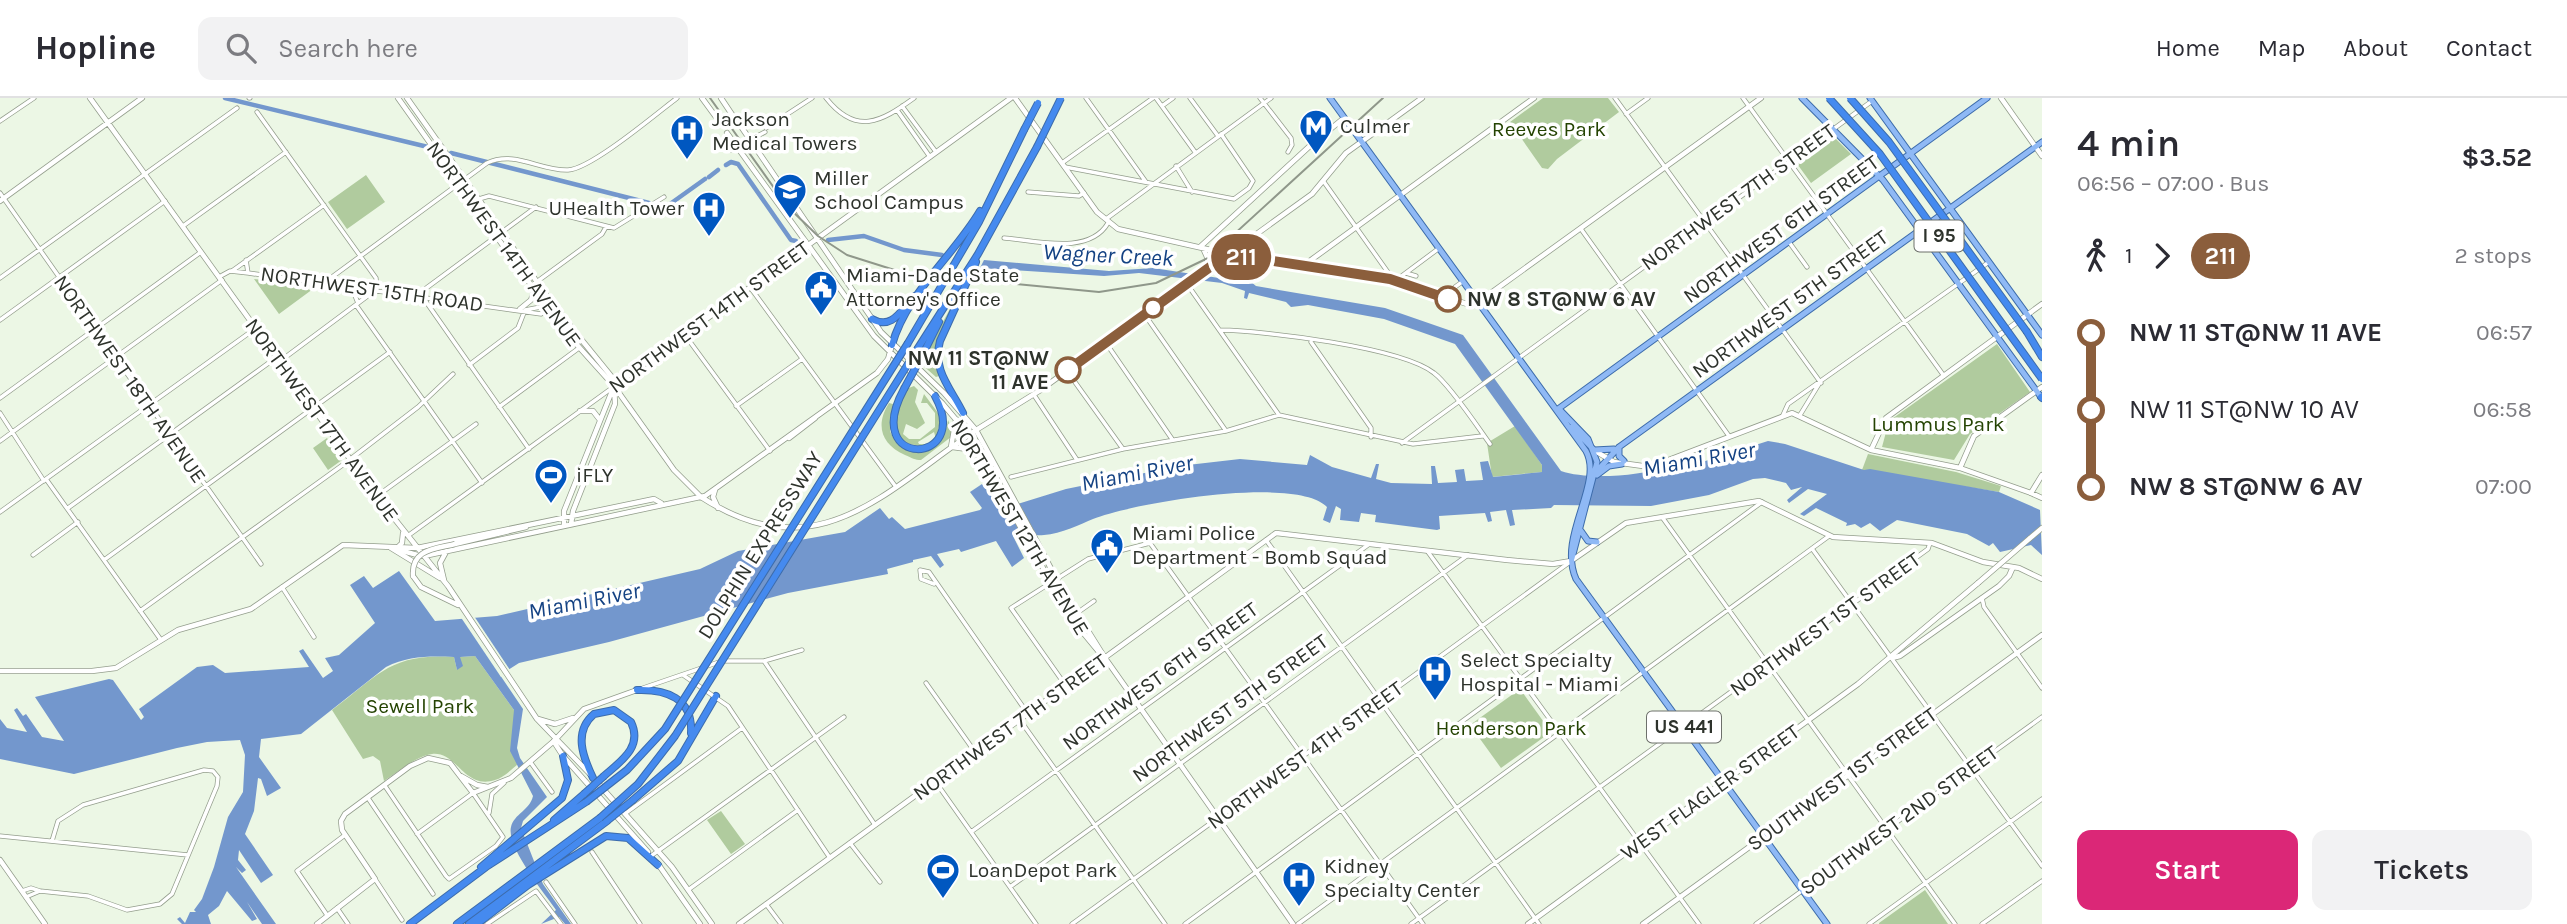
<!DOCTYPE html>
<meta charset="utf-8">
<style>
body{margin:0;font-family:Karla,sans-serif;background:#f2f2f3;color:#2b2b33;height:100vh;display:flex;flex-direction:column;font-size:26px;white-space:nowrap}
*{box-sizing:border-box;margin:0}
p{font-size:23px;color:#7c7c81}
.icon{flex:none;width:38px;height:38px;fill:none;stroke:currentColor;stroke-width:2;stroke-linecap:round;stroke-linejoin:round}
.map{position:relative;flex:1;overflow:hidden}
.sheet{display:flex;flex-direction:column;background:#fff;width:525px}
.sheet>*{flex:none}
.badge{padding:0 14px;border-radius:23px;font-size:24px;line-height:46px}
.map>.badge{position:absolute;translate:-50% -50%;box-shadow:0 0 0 4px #fff}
.legs{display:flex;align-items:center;gap:10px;height:77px;padding:0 35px;font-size:23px}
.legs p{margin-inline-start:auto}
.summary{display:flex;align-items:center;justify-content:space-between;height:119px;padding:0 35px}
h1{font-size:38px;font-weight:600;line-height:52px}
.button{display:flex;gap:14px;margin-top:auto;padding:14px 35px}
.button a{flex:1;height:80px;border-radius:14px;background:#db2777;color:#fff;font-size:28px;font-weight:600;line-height:80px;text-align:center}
.button a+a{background:#f2f2f3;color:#2b2b33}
ul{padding:0 35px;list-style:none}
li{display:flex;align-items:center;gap:24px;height:77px;font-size:26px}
li i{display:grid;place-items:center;width:10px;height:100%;margin:0 9px;background:currentColor}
li i::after{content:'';width:18px;height:18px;margin:-9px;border:5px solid;border-radius:50%;background:#fff}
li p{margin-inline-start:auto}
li:first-child i{background:linear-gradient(#0000 50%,currentColor 0)}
li:last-child i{background:linear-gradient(currentColor 50%,#0000 0)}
header{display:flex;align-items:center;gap:42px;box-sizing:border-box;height:98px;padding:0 35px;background:#fff;border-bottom:2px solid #e1e1e2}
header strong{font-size:33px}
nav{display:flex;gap:38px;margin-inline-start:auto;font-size:24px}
.search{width:490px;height:63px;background:#f2f2f3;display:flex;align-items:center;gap:18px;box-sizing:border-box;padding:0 24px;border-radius:14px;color:#7c7c81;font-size:26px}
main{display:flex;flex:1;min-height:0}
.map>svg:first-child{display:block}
.green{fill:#b0cb9e}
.water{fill:#7397cd}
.pier{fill:#ecf7e5}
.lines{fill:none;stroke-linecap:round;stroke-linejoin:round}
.canal{stroke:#7397cd;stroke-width:4.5}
.minor-casing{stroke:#949e8d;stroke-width:5}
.tertiary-casing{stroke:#949e8d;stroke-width:6}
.secondary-casing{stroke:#949e8d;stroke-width:6}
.primary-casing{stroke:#3d6cab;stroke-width:7}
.motorway-casing{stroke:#3d6cab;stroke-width:8}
.minor{stroke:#fff;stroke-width:3.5}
.tertiary{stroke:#fff;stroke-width:4.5}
.secondary{stroke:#fff;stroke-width:4.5}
.primary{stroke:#8fb9f5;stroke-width:5}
.motorway{stroke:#458aef;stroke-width:6}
.rail{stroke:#8f978a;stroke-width:2}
.secondary-bridge-casing{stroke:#949e8d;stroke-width:6;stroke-linecap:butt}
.motorway-bridge-casing{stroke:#3d6cab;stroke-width:8;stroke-linecap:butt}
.secondary-bridge{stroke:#fff;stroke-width:4.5}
.motorway-bridge{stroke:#458aef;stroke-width:6}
.line-1-casing{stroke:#fff;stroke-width:16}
.line-1{stroke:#8b5e3c;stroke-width:10}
.stop-1-dot{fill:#fff;stroke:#8b5e3c;stroke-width:3.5}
.labels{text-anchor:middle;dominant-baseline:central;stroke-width:7;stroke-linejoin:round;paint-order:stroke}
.shield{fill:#fff;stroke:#6d706b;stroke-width:2}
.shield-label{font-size:19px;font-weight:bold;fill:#2e332c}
.poi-label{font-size:21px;fill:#2e332c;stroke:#fff;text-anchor:start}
.park-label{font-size:21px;fill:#244302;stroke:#fff}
.street-label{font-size:21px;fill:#2e332c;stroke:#fff}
.stop-label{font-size:21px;font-weight:bold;fill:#2e332c;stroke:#fff;text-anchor:start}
.water-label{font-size:23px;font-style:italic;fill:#144283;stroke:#fff}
</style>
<header>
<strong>Hopline</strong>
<div class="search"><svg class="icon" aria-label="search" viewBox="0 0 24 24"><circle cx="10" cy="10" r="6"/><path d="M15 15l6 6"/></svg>Search here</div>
<nav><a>Home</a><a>Map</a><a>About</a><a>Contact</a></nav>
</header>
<main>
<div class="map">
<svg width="2042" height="826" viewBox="0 0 2042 826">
<rect width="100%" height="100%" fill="#ecf7e5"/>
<path class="green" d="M1543 0H1608L1619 14 1557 61 1548 71 1542 70 1510 24Z
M1832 37 1851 56 1811 85 1795 63Z
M366 77 385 104 347 131 328 104Z
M254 181 317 188 279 216Z
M952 207 935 260 939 278 936 279 920 265H927L925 257Z
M1997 246 2030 294 1970 336 1954 362 1882 349 1889 323Z
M914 288 918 292 915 304 925 325 917 331 906 326 903 336 909 341H920L935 329V315L927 305H921L924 296 941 319 936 341 934 334 918 344 919 346H930C915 350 891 345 894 323 895 313 903 301 906 291Z
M889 305 893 306 890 333C904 368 944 356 948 322L952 331 951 339 921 362C915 362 912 360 905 357 881 346 875 327 889 305Z
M1515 328 1542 367V374L1492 379 1487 345Z
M327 340 342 362 328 372 313 350Z
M1868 356 1956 374 2001 388 1999 394 1862 372Z
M475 558 514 612C516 633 506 647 518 666 512 671 503 680 495 682 464 692 457 653 432 656 416 658 398 674 384 683L380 663 373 658 363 661 332 612C379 577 390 555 454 559L457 572 460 559Z
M1520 591 1551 634 1501 670 1470 627Z
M721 713 745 746 731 756 707 722Z
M1925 792 1948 826H1879V825Z"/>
<path class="water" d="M984 162 1109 173 1153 170 1219 180 1231 169 1243 172 1245 179 1256 188 1385 210 1463 237 1561 373C1586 382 1641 378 1666 369L1674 373 1768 343 1785 346 1864 372 1870 371 1999 394 2040 412 2042 457 2031 447 2000 454 1993 445 1989 448 1967 436 1897 422 1880 433 1870 425 1861 430 1855 426 1846 428 1847 425 1816 410 1804 418 1800 416 1827 396 1808 391 1789 405 1787 402 1802 389 1791 392 1786 385 1765 380 1753 381 1709 397 1651 408 1554 407 1551 410 1512 412 1515 427 1510 428 1506 412 1490 414 1492 423 1488 424 1485 415 1439 418 1440 431 1437 432 1375 424 1376 417 1361 415 1359 424 1340 422 1341 411 1336 408 1330 425 1323 422 1327 409C1297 377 1133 405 1093 421 1081 426 1061 436 1044 437 1033 438 1024 435 1013 438L1024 460 1012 469 996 443 961 454 959 451 937 456 944 467 940 470 931 458 913 462V464L887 471 888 476 788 495 609 544 519 565 500 577 523 611 517 650 520 660 547 699 523 723 521 730 543 786 571 826H565L559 819 541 826 556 812C545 796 506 749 511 729 514 716 530 712 533 698L510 653 514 612 475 558 460 559 463 568 457 572 454 559C429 558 408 558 386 569L301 636 261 641 259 659 281 690 267 698 261 681 258 680 254 713 245 736 273 777 261 785 239 752 238 762 246 772 242 775 236 769 276 826H262L247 804 257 821 252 823 227 793 219 808 208 817 211 826H182L177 821 180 819 185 825 190 814H196L194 812 202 801 214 769 228 719 243 694 245 657 240 642 207 644 177 650 74 676 0 661V621L7 630 27 634 14 612 17 610 23 618 26 616 42 639 64 643 35 599 39 598 109 581 113 582 141 622 144 619 139 611 197 569 213 567 225 575 309 569 299 553 303 551 323 580 333 573 325 560 339 557 375 525 350 487 364 478 373 490 399 473 435 523 497 518 700 471 738 453 845 434 880 410 889 421 892 419 905 431 980 412 982 410 970 394 982 386 1001 411 1066 391 1179 368 1240 361 1307 367 1310 357 1332 369 1371 380 1376 366H1379L1376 381 1391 385 1432 386 1431 368H1435L1438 385 1457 384 1455 372 1464 371 1466 383 1483 382 1480 364 1488 363 1493 379 1542 374V367L1455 246 1384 221 1308 207 1291 209 1286 204 1249 195 1247 201 1244 200 1245 193 1222 185 1139 175 1104 178 980 170Z"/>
<path class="pier" d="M460 518H474L510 572 501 579Z"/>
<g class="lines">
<path class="canal" d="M225 0 428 49
M451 55 649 105
M726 67 731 64 738 66 791 142 796 143
M709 79 718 72
M658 107 670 106 705 81
M828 142 864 138 904 152 942 157"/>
<defs>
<path id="minor" d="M249 0H250
M826 0C856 38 881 24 914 0
M1086 0 1146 84
M1156 0 1195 54
M1190 0 1218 38
M1260 0 1291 40 1292 47 1288 54
M1615 0 1821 285
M1743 0 1944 278
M902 8 936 54
M1162 8 1173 0
M897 12 930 59
M1626 16 1648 0
M0 23 34 0
M766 30 812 0
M731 52 765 34
M1062 65 1153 0
M1176 68 1192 94
M1065 69 1234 101 1249 90 1253 83 1221 36
M1324 84 1392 180
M1028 94 1079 98 1084 95
M0 95 261 466
M479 101 489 98 614 130 664 99
M1106 121 1271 0
M183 128 286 54
M1581 131 1729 338
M1004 140C1034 142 1089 158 1108 125
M1789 144 1807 169
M246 162 248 175
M232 173 324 107
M1406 175 1416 178
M219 179 230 173 248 175 541 216 554 208
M0 180 237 10
M1395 183 1438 151
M329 185 332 179 487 65C515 52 540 73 568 72 591 71 656 16 677 0
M1187 186 1279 317
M351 188 358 205
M531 188 602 136 606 129
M750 189 896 389
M1455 189 1462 184
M356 207 482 385
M525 212 546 208
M1145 217 1226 333
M0 222 165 103
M1220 232C1265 233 1401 249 1434 275 1450 287 1477 328 1490 346
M685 237 770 353
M1311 244 1371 330V339
M1106 245 1172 341
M469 267 518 230 525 212
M1067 273 1123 351
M1034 297 1077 362
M0 300 201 154
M736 308 802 261
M499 309 579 250
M0 315 44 383
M1783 317 1788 306 1989 164
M1800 317 1819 286
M0 343 222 182
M1402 345 1872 3
M529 351 422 198 425 191 536 109
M1011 379 1123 351 1226 333 1279 317 1413 346 1482 338
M46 381 161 542
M377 398 476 326
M68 410 270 264 287 258 377 191 376 180 257 14
M0 414 256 230
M1662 419 1955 826
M409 437 612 290
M1266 442 1539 826
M1813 452 2042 768
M1428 454 1699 826
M33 457 78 424
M104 462 390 254
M934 486 921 481 920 472 929 474 1028 616
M282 489 314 539
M1982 500 1984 509 2042 590
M140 513 344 366 418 309 453 276
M1077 515 1094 503
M764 563 875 727
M683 577 728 608 830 760
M926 585 975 654
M1066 588 1011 510 1088 461 1150 445 1423 826
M643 590 722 563H764L802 552
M1020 622 1165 826
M531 665 552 694
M935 683 1036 826
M385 688 446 778 449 781 496 748 503 739 473 695 417 736
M368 700 433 796
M489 715 492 696 504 685
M626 715 742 630
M971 734 1368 447
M0 738 188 757
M850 745 880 784
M592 754 640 826
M651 758 844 619
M375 781 402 822
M546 784 575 826
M1010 789 1468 457
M688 792 798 712
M22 793 31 790 40 793
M26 799 40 793 88 798 127 812 160 806 172 796 217 688 218 679 213 673 204 672 83 707 58 723 52 743
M766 806 781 826
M337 810 348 826
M327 817 297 773 345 737
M487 826 536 793 561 826
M1072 826 1570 464
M1185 826 1762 404
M1298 826 1829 438
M1411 826 1928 451 1930 445
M1756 826 2042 619
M1869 826 2042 701
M1982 826 2042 783"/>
<path id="tertiary" d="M398 0 561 229 614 288
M407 0 554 208 611 278 614 288 674 372 701 399
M1015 0 1097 114 1118 131 1242 159 1390 181 1470 207 1477 205 1761 0
M2001 0 2042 58
M1200 149 1312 46 1344 20
M1203 150 1207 159V171
M1306 169 1311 162 1534 0
M520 211 531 202 534 193
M976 332 1039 293 1312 96 1346 55 1422 0
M1871 352 1886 320 2042 206
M1595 353 1614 364 1650 369 1792 315 1871 352 1960 370 2031 395
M1960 370 1974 338 2042 289
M399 452 421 458
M1571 463 1626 425 1759 403 1833 439 1932 445 1983 464 2019 470 2042 481
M1892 560 1900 558 1999 488 2009 478 2013 469
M0 573H92L116 570 178 532 251 511 343 447 417 450
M461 678 477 687 488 689
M473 695 511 680 554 643
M317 826 375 781 342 732 341 723 345 716 410 668 428 660 450 665 473 695"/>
<path id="secondary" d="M90 0 378 400 448 488 537 621 590 676
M702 0 721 26
M721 0 733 18
M740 27 881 234 944 295 976 332 1035 440
M727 35 874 238 942 305 969 337 1027 441
M0 103 142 0
M580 313H593L600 322
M789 340 815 320
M951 349 956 321
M952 349 967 351 980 358
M2042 377 2031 395 2042 400
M715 392 713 399 718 410
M701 399C817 474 883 395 976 332
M571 426 573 413 615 306 614 288
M564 428V413L614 288 1011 0
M2029 441 2042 430
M455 446 526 429
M391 450 440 480
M417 450 654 401 661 405
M396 451 402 445 403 435
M424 458 705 398 877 275 888 261 892 247
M413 478 421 489 458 507
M444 482 440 465 446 454
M1060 488 1105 560 1293 826
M1054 490 1071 520 1104 560
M538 621 555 626 573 620
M554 643 584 611 637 592
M554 644 563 658 648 754
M596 683 672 769 712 826
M0 762 45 826
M658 766 700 826
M739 826 1276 435 1507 462 1553 466 1571 463
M1528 826 1858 586 1978 485
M1643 826 2042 537"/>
<path id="primary" d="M1330 0 1586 353C1604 386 1557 438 1576 481L1827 826
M1802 0 1883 82 2041 299
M1870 0 2042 237
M1558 311 1987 0
M1560 312 1588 341 1597 364 1572 460
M1572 329 1594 352 1614 351
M1619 349V358L1624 363
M1595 375 1619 349 2042 44
M1597 377 1609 368 1622 366
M1581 433 1588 443 1597 444"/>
<path id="motorway" d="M872 221C893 233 902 210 915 198
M2027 234 2042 259
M908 245 979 124 1024 32
M892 247C906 196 954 157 980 113
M918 250 978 156 1037 49
M923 256 939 224
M904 291C860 372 973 368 935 298
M2041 299 2042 300
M963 315C951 290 932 273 940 243L976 164
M637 592C666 591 693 600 691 635
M593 680C583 659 573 634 594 616L614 612 631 624C643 649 621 663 604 678
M633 702 678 663 716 598
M554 722 584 696
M481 769 562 700 568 682 563 658
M410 826 486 769 586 704
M457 826 600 720
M469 826 607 723
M477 826 528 787 606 738 628 740 658 767"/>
</defs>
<use href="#minor" class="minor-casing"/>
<use href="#tertiary" class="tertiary-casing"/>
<use href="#secondary" class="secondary-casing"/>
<use href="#primary" class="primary-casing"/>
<use href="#motorway" class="motorway-casing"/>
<use href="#minor" class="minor"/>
<use href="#tertiary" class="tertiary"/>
<use href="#secondary" class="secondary"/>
<use href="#primary" class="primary"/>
<use href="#motorway" class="motorway"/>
<path class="rail" d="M710 0 787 108 818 138 847 157 904 175 1099 194 1156 185 1208 160 1383 0"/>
<defs>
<path id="secondary-bridge" d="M1035 440 1060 488
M1027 441 1054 490
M413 478C411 451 435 451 455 446
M1978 485 2029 441"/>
<path id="motorway-bridge" d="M1829 0 1880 56 2042 281
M1850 0 1889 44 2027 234
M1024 32 1038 5
M1037 49 1061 0
M904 291 923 256
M584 696 604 678
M586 704 627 672 665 631 908 245
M600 720 638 686 675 638 918 250
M607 723 633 702"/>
</defs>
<use href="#secondary-bridge" class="secondary-bridge-casing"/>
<use href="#motorway-bridge" class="motorway-bridge-casing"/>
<use href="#secondary-bridge" class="secondary-bridge"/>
<use href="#motorway-bridge" class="motorway-bridge"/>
</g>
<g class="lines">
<defs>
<path id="line-1" d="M1068 272 1228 156 1390 181 1448 201"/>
</defs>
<use href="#line-1" class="line-1-casing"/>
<use href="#line-1" class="line-1"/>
</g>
<defs>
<symbol id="metro-pin" viewBox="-11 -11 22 30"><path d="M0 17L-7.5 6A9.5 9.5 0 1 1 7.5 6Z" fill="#0057c0" stroke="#fff"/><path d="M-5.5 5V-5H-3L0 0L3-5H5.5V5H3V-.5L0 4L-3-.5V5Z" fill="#fff"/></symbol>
<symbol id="hospital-pin" viewBox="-11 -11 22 30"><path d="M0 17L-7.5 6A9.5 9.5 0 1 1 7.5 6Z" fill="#0057c0" stroke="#fff"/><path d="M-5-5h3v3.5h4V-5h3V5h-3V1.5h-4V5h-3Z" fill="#fff"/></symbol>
<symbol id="university-pin" viewBox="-11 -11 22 30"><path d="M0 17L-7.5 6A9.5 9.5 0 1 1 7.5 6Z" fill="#0057c0" stroke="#fff"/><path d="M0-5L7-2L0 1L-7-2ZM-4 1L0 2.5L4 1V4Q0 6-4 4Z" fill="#fff"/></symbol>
<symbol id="civic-pin" viewBox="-11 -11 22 30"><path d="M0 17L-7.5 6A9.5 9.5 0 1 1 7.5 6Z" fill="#0057c0" stroke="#fff"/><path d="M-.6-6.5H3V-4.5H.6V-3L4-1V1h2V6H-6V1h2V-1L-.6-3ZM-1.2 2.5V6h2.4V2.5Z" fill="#fff"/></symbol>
<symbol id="stadium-pin" viewBox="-11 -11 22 30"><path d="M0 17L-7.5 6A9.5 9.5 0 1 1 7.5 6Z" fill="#0057c0" stroke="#fff"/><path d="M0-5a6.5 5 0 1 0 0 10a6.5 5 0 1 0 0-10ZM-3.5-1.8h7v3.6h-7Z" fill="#fff"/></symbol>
</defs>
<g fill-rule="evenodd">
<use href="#metro-pin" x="1297" y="9" width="38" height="52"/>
<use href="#hospital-pin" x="668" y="14" width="38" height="52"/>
<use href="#university-pin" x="771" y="73" width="38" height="52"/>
<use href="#hospital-pin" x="690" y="91" width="38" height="52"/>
<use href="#civic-pin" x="802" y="170" width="38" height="52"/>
<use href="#stadium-pin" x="532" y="358" width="38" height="52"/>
<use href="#civic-pin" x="1088" y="428" width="38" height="52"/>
<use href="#hospital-pin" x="1416" y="555" width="38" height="52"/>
<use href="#stadium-pin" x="924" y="753" width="38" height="52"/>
<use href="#hospital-pin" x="1280" y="761" width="38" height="52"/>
</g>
<g class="stop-1-dot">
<circle cx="1448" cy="201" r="12"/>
<circle cx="1153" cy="210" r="9"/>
<circle cx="1068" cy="272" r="12"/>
</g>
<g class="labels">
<g class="shield">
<rect x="1914.5" y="122.5" width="49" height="31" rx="5"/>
<rect x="1647" y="613.5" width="74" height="31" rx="5"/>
</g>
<g class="shield-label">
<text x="1939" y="138">I 95</text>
<text x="1684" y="629">US 441</text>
</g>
<g class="poi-label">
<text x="712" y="21">Jackson<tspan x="712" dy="24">Medical Towers</tspan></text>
<text x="1340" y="28">Culmer</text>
<text x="814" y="80">Miller<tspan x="814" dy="24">School Campus</tspan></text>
<text x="684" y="110" text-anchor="end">UHealth Tower</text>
<text x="846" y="177">Miami-Dade State<tspan x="846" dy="24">Attorney's Office</tspan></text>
<text x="576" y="377">iFLY</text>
<text x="1132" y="435">Miami Police<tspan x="1132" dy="24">Department - Bomb Squad</tspan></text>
<text x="1460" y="562">Select Specialty<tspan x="1460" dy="24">Hospital - Miami</tspan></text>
<text x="1324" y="768">Kidney<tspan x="1324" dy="24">Specialty Center</tspan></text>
<text x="968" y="772">LoanDepot Park</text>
</g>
<g class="park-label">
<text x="1549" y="31">Reeves Park</text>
<text x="1938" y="326">Lummus Park</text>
<text x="420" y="608">Sewell Park</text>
<text x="1511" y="630">Henderson Park</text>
</g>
<g class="street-label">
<text transform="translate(1738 99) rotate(-36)">NORTHWEST 7TH STREET</text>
<text transform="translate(1781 131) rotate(-36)">NORTHWEST 6TH STREET</text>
<text transform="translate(504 146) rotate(54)">NORTHWEST 14TH AVENUE</text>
<text transform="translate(372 191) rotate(8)">NORTHWEST 15TH ROAD</text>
<text transform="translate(1790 206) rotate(-36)">NORTHWEST 5TH STREET</text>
<text transform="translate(709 219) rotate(-36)">NORTHWEST 14TH STREET</text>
<text transform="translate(130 281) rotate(55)">NORTHWEST 18TH AVENUE</text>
<text transform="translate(322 322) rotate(54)">NORTHWEST 17TH AVENUE</text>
<text transform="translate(1020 429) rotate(59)">NORTHWEST 12TH AVENUE</text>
<text transform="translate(760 447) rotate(-58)">DOLPHIN EXPRESSWAY</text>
<text transform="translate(1825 526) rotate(-36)">NORTHWEST 1ST STREET</text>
<text transform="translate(1160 578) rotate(-36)">NORTHWEST 6TH STREET</text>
<text transform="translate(1230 610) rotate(-36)">NORTHWEST 5TH STREET</text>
<text transform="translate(1010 629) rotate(-36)">NORTHWEST 7TH STREET</text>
<text transform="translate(1305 657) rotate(-36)">NORTHWEST 4TH STREET</text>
<text transform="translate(1842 681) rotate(-36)">SOUTHWEST 1ST STREET</text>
<text transform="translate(1710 694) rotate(-36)">WEST FLAGLER STREET</text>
<text transform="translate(1899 722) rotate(-36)">SOUTHWEST 2ND STREET</text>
</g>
<g class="stop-label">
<text x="1467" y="201">NW 8 ST@NW 6 AV</text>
<text x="1049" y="260" text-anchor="end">NW 11 ST@NW<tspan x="1049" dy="24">11 AVE</tspan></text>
</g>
<g class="water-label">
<text transform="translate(1108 157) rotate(3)">Wagner Creek</text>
<text transform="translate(1699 361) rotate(-10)">Miami River</text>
<text transform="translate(1137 375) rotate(-11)">Miami River</text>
<text transform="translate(584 503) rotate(-11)">Miami River</text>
</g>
</g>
</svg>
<b class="badge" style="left:1241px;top:159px;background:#8b5e3c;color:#fff">211</b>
</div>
<section class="sheet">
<div class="summary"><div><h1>4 min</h1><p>06:56 – 07:00 · Bus</p></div><b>$3.52</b></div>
<div class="legs"><svg class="icon" aria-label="walk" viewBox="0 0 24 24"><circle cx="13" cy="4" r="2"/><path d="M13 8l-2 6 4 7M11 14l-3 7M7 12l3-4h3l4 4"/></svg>1<svg class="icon" aria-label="forward" viewBox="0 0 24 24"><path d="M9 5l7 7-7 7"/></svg><b class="badge" style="background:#8b5e3c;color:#fff">211</b><p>2 stops</p></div>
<ul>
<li><i style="color:#8b5e3c"></i><b>NW 11 ST@NW 11 AVE</b><p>06:57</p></li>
<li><i style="color:#8b5e3c"></i><span>NW 11 ST@NW 10 AV</span><p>06:58</p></li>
<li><i style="color:#8b5e3c"></i><b>NW 8 ST@NW 6 AV</b><p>07:00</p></li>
</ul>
<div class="button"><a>Start</a><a>Tickets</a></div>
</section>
</main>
